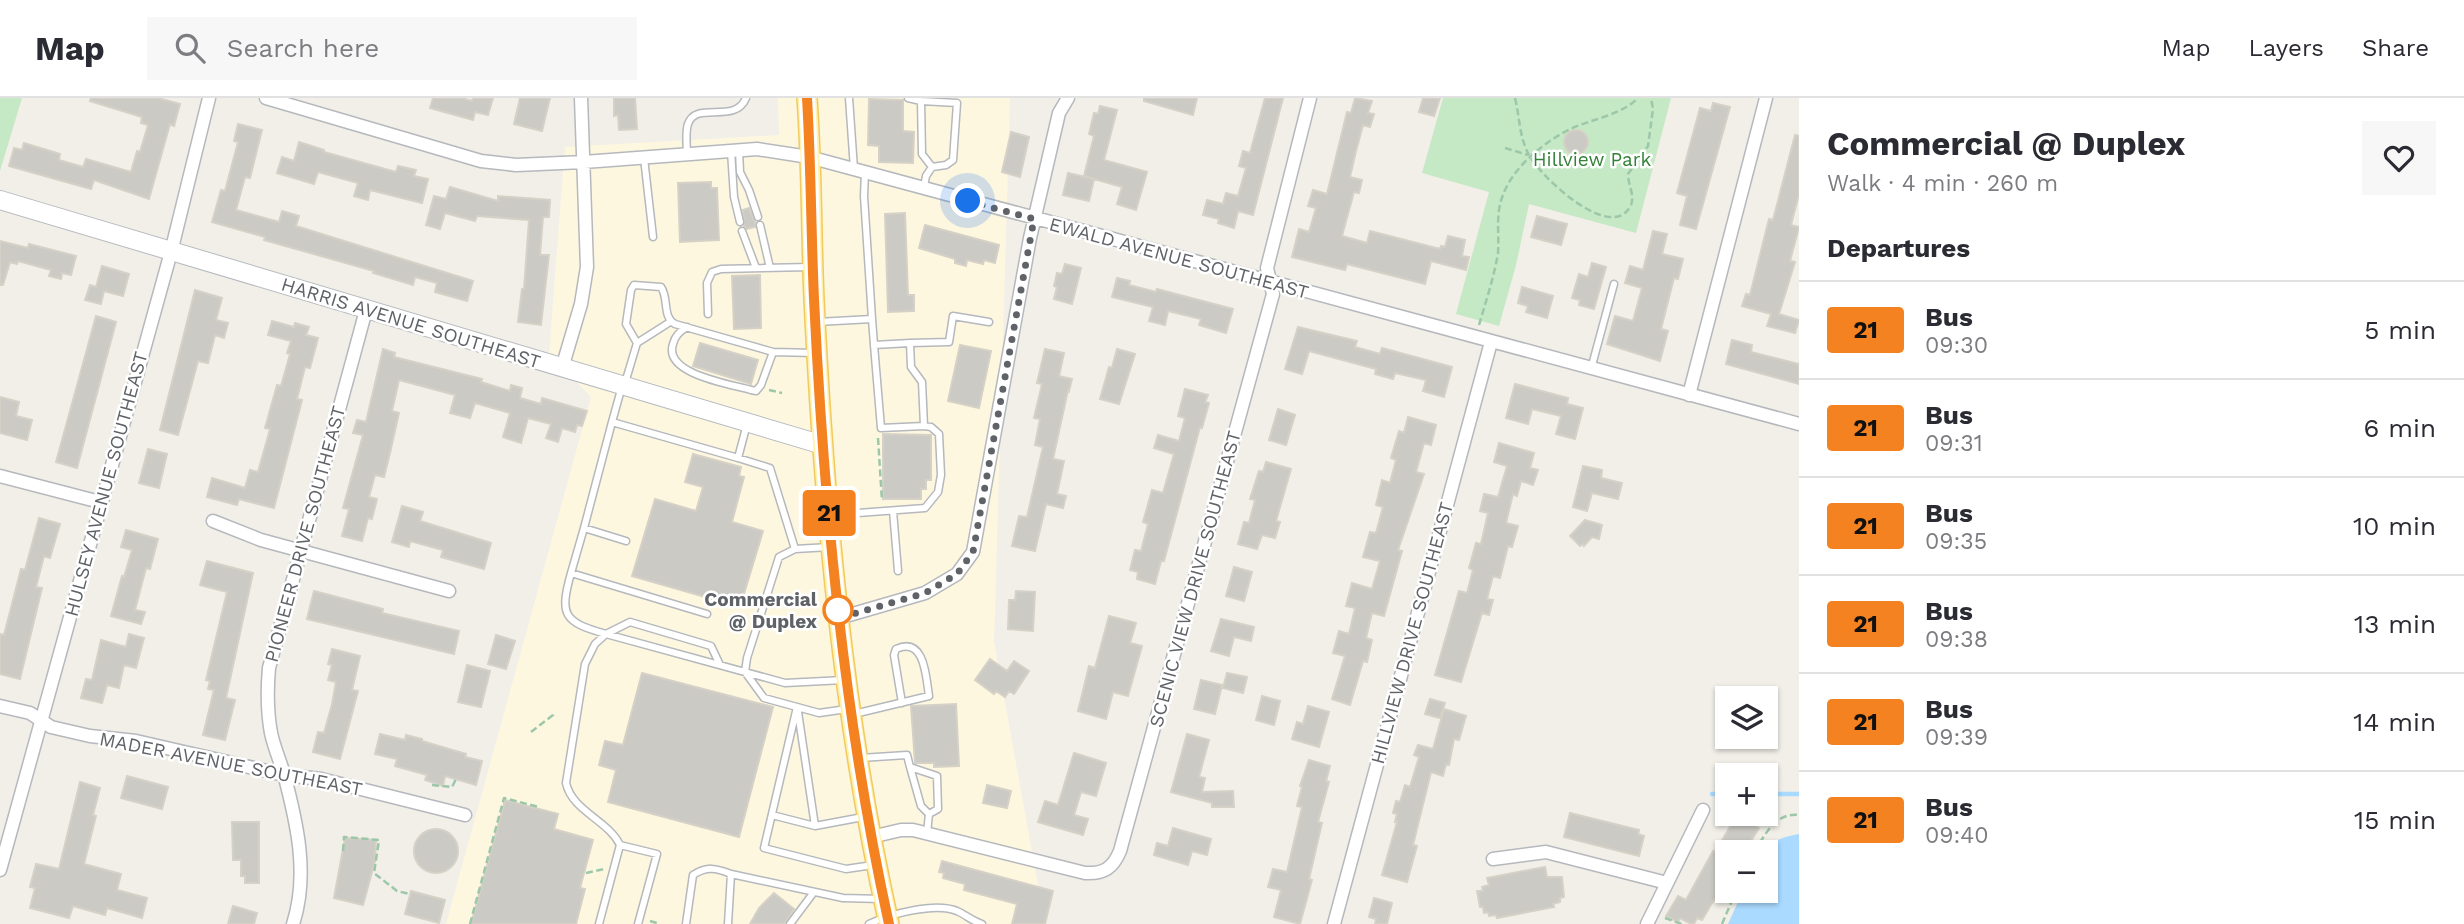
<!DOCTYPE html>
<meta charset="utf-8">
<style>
body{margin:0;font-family:"Work Sans",sans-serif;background:#f7f7f7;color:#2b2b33;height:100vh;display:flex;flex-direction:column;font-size:26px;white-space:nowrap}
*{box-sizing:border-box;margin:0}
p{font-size:23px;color:#7c7c81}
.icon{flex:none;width:38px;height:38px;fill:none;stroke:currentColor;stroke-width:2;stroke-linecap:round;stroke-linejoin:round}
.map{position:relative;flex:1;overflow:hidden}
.panel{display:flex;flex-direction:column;background:#fff;width:665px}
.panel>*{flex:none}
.badge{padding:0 14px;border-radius:5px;font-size:24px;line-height:46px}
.buttons{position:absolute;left:1715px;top:588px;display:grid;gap:14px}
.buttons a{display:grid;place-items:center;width:63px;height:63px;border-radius:0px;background:#fff;box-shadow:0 2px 5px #0004;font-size:35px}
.you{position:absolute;width:35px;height:35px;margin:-18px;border:5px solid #fff;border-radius:50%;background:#1a73e8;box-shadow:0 0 0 10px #1a73e833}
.map>.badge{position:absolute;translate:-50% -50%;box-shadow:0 0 0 4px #fff}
h2{padding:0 28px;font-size:26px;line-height:63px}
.round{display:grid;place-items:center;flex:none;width:74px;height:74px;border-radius:0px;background:#f7f7f7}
.headline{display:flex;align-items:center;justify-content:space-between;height:119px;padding:0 28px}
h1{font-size:33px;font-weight:700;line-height:52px}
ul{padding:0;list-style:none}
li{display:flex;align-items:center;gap:21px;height:98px;padding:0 28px;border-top:2px solid #e1e1e2}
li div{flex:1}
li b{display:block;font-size:26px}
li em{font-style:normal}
li .badge{min-width:77px;font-weight:700;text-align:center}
header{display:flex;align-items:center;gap:42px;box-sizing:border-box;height:98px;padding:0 35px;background:#fff;border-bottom:2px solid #e1e1e2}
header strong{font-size:33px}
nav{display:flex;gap:38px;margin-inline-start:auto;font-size:24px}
.search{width:490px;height:63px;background:#f7f7f7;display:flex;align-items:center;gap:18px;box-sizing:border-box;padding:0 24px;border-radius:0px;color:#7c7c81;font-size:26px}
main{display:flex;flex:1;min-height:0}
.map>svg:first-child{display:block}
.commercial{fill:#fef7e0}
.green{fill:#c5e8c5}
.water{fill:#aadaff}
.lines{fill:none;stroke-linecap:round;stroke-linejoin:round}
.stream{stroke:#aadaff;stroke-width:4.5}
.building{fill:#cccac5;stroke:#d6d1c6;stroke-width:2}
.lane-casing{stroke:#b5b8bc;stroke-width:9}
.street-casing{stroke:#b5b8bc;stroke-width:15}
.secondary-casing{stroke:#b6babf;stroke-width:20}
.primary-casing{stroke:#f2c960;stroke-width:22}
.path{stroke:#9cc7a9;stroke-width:2.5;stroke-dasharray:7 3.5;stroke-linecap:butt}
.lane{stroke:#fff;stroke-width:6}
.street{stroke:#fff;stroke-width:12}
.secondary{stroke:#fff;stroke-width:18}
.primary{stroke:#fff2af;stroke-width:19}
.line-casing{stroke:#fff;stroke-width:16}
.line{stroke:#f58220;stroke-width:10}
.walk{stroke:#5f6368;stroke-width:7;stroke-dasharray:0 12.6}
.stop-dot{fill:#fff;stroke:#f58220;stroke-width:3.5}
.labels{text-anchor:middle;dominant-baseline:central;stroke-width:5;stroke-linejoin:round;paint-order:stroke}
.park-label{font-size:19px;fill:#348238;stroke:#fff}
.street-label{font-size:19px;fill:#5f6368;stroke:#fff}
.stop-label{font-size:19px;font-weight:bold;fill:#5f6368;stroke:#fff;text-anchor:end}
</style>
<header>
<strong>Map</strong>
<div class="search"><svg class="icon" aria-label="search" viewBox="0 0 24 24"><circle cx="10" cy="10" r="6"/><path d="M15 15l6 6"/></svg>Search here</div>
<nav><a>Map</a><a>Layers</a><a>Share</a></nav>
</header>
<main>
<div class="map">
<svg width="1799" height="826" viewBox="0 0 1799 826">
<rect width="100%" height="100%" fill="#f1efe8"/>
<path class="commercial" d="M778 0H1010L994 544 1045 826H446L591 299 549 255 565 49 779 37Z"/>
<path class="green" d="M0 0H22L0 73Z
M1443 0H1671L1636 135 1529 106 1516 167 1499 228 1456 216 1489 94 1422 75Z"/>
<path class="water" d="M1799 736V826H1728L1743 793H1766V754H1764C1774 741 1783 739 1799 736Z"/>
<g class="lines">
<path class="stream" d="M1712 696H1727
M1766 696H1799"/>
</g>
<path class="building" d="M91 0H158L180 6 174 28 170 26 149 101 94 82 91 91 9 68 14 50 22 52 24 45 60 56 59 62 83 69 86 61 131 74 137 53 140 54 148 27 141 25 142 19 90 3Z
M433 0H462L472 3 473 0H493L488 17 475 14 473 22 430 10Z
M520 0H550L542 33 514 26Z
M614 0H635L637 31 619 32 618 17 614 18Z
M1144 0H1197L1193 17 1144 3Z
M1265 0H1283L1253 117 1238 113 1234 130 1218 125 1219 121 1203 117 1207 102 1223 106 1226 95 1238 98 1246 70 1239 68 1243 53 1250 55Z
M1355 0 1372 3 1368 15 1374 16 1370 29 1363 27 1356 53 1350 79 1362 82 1359 95 1354 94 1342 138 1367 145 1370 133 1440 151 1441 148 1445 149 1448 138 1465 142 1462 158 1469 159 1466 172 1431 163 1425 186 1347 166 1345 172 1292 159 1299 131 1309 134 1316 110 1308 108 1313 92 1327 96 1347 14 1351 15Z
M1423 0H1440L1434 18 1419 14Z
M869 1 903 2V33L914 34 913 65 879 64V48L868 47Z
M1713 5 1730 9 1696 131 1680 127 1687 98 1677 95 1700 10 1711 13Z
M1100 8 1117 12 1104 62 1147 74 1136 112 1117 106 1122 89 1084 78 1094 38 1089 36 1094 15 1098 16Z
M238 26 262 32 250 80 245 79 236 112 279 124 282 113 299 118 296 128 473 183 467 203 435 194 437 185 415 179 413 187 373 175 374 173 264 142 265 139 212 124 221 92 225 93 238 44 234 43Z
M1564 44a12 12 0 1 1 24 0a12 12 0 1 1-24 0Z
M1011 34 1029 39 1020 79 1002 74Z
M1795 37 1799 38V96L1791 127 1799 129 1790 163 1795 164 1779 216 1799 222 1795 235 1767 228 1771 216 1742 208 1746 196 1750 197 1769 121 1773 122Z
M299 44 324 52V54L396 74 398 68 416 72 414 78 428 81 422 105 370 92 368 102 354 98 358 85 318 74 314 86 277 75 282 59 294 63Z
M1068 75 1094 81 1089 103 1063 97Z
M711 84V90H717L719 142 680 144 678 85Z
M450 89 498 103V98L550 102 549 119H543L540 157H549L541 227 518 224 522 191H524L529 122 477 118 475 123 445 115 440 131 426 127 434 98 446 101Z
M749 110 755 124V129L747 131 744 128 743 112Z
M905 115 908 197H914V213L888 214 885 116Z
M1537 118 1567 126 1561 147 1531 139Z
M925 127 999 147 995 165 984 162 983 166 967 162 966 168 955 165V161L919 150Z
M1653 133 1667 136 1662 156 1683 161 1678 181 1674 180 1661 231 1668 233 1660 263 1607 246 1615 218 1633 223 1642 190 1625 185 1630 168 1643 172Z
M0 143 28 150 29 146 76 158 71 177 62 175 61 181 49 178 51 172 18 163 17 166 10 164 3 187H0Z
M1592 165 1606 169 1594 211 1579 207 1580 202 1572 200 1579 176 1588 179Z
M1065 166 1081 170 1072 206 1054 201 1057 189 1054 188 1057 175 1062 176Z
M102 168 129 176 123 198 104 193 101 206 85 202 90 187 96 189Z
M760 177 761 230 734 231 732 178Z
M1117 180 1130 183 1129 187 1156 194 1157 191 1233 211 1226 235 1199 227 1201 221 1168 213 1165 227 1149 223 1153 209 1112 199Z
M1522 189 1553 198 1547 220 1526 214 1528 208 1518 205Z
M195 192 222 200 216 222 228 225 224 240 215 237 208 265 198 263 178 337 160 332Z
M96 218 116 224 77 370 56 364Z
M272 223 294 229 295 225 309 229 306 237 318 240 310 270 305 269 297 301 302 302 274 410 239 401 237 407 207 399 212 380 245 390 250 372 258 374 270 331 265 330 277 287 281 288 290 256 287 255 291 243 268 237Z
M1298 229 1357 243 1355 249 1380 256 1382 250 1452 269 1444 299 1423 293 1426 282 1395 275 1393 281 1375 276 1376 271 1309 253 1302 276 1285 271Z
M1732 242 1752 247 1751 254 1799 266V286L1726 266Z
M700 245 758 262 751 286 693 268Z
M960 247 991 253 979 310 948 303Z
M383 251 395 255 394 259 482 281 481 284 510 293 511 287 522 290 520 300 541 306 542 300 587 313 582 328 577 327 575 334 562 330 558 344 546 340 551 326 528 320 521 345 503 339 510 315 475 305 470 320 450 315 455 297 399 282 392 313 399 315 390 355 384 379 375 377 369 399 377 401 372 421 368 420 362 443 342 438 349 411 343 410 363 337 353 335 357 322 366 324Z
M1045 251 1064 255 1059 278 1072 281 1069 293 1068 292 1053 361 1064 363 1057 396 1066 398 1063 410 1046 406 1035 453 1012 448 1019 418 1027 419 1043 349 1035 347 1040 321 1034 320 1042 286 1037 285Z
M1117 251 1135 256 1119 306 1100 301 1109 269 1112 270Z
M1515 286 1568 300 1567 306 1583 310 1575 341 1556 336 1561 318 1532 311 1528 326 1506 320Z
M1185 291 1208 297 1205 304 1209 305 1202 330 1200 329 1164 463H1161L1155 486 1137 481 1138 474 1130 472 1135 452 1141 453 1148 426 1143 424 1152 392 1163 395 1174 356 1154 350 1158 337 1179 343 1185 320 1178 318Z
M0 299 19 304 16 318 32 322 27 342 0 335Z
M1278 311 1295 317 1286 347 1269 342Z
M1408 319 1436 327 1431 347 1424 345 1416 374 1424 376 1398 452 1402 453 1384 518 1372 515 1366 540 1372 542 1367 564 1363 563 1350 607 1332 601 1345 558 1333 555 1339 533 1349 536 1355 510 1346 508 1352 485 1372 491 1380 463 1363 459 1370 434 1376 435 1383 409 1376 407 1382 382 1390 385 1396 362 1391 360 1399 333 1404 335Z
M883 336 931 337V382H926V391H921V401H883Z
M1499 345 1534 355 1530 370 1538 372 1533 387 1521 383 1517 398 1513 396 1506 425 1518 428 1512 449 1508 448 1500 480 1493 478 1487 501 1493 502 1489 517 1482 515 1461 584 1435 577 1459 493 1467 495 1473 472 1469 470 1476 445 1481 446 1488 415 1480 413 1484 396 1498 399 1507 368 1494 364Z
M148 351 167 356 159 390 139 385Z
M693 356 741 369 739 378 744 379 732 424 763 433 740 509 632 478 655 401 696 413 703 389 685 384Z
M1266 364 1291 371 1276 423 1280 424 1275 440 1262 437 1257 451 1238 446 1244 424 1249 425 1255 402 1250 401 1259 373 1263 374Z
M1583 368 1602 372 1601 380 1622 385 1618 401 1592 395 1587 413 1573 409Z
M402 408 423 414 420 423 491 445 484 471 441 459 443 452 410 443 409 449 392 444Z
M39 420 60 426 50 460 44 458 36 489 42 490 20 581 0 576V536L4 537 21 471 25 472Z
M1585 422 1602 427 1599 441 1592 439 1584 448 1583 446 1580 448 1570 438Z
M126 432 158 441 150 471 146 470 135 512 145 514 141 526 111 518 122 478 124 479 132 452 121 449Z
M207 463 253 475 226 600 235 602 225 642 203 637 214 592 208 591 210 583 206 582 227 494 200 487Z
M1234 469 1252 474 1244 503 1226 498Z
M314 493 383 511 382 515 459 533 454 556 307 521Z
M1016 493 1035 494 1033 533 1008 531 1009 502H1015Z
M1109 518 1136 525 1130 545 1142 548 1128 598 1113 594 1106 621 1078 613 1089 568 1095 570Z
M1221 521 1254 529 1251 543 1234 539 1229 558 1211 553Z
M129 536 144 540 136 570 124 567 119 590 107 587 102 605 81 600 86 581 92 582 101 542 126 549Z
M496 537 515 543 506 571 488 566Z
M332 551 360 558 352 592 358 593 340 661 313 654 318 634 324 635 332 606 336 584 328 582 332 567 328 566Z
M990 561 1007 573 1014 563 1029 573 1014 596 1009 593 1005 599 996 593 994 596 975 582Z
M467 567 490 573 481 609 458 604Z
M642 575 773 609 739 739 608 704 616 672 599 667 605 643 623 647Z
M1227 575 1247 579 1243 595 1223 590Z
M1201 582 1222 587 1215 616 1194 611Z
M1262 598 1280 603 1274 627 1256 622Z
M1430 601 1445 605 1440 620 1425 616Z
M956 606 959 668 934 669V665H915L911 608Z
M1308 608 1329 614 1319 649 1292 641 1297 624 1303 626Z
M1444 611 1466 618 1459 642 1454 641 1449 667 1446 666 1443 678 1431 674 1413 747 1417 748 1407 784 1382 777 1397 724H1395L1397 716 1393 715 1396 703 1400 704 1405 687 1410 689 1419 659 1414 657 1418 647 1433 651Z
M380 636 405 642 406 637 422 641V643L466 656 465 659 482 663 476 687 445 678 443 688 425 682 427 677 395 668 397 661 375 656Z
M1187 636 1209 642 1199 679 1205 680 1202 694 1233 693 1234 709H1212V705L1171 694Z
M1074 655 1106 665 1096 698 1081 694 1074 717 1088 721 1083 737 1038 724 1045 703 1058 707Z
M1309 662 1330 668 1326 683 1329 684 1318 724 1322 725 1309 781 1312 782 1300 826 1274 819 1281 792 1268 789 1273 771 1287 774 1302 709 1297 708 1302 689 1300 688Z
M127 678 168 689 162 711 121 700Z
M80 684 100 690 93 717 96 718 84 766 121 776 117 792 147 800 142 820 107 810 105 817 73 808 69 820 30 810 35 790 30 789 36 766 59 771Z
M987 687 1011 693 1007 710 983 705Z
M505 702 558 716 554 731 593 742 580 790 585 791 576 826H471Z
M1570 715 1639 732 1638 736 1644 738 1639 758 1564 739Z
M1737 717 1759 730 1744 754H1727V780L1702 822 1697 820 1694 826H1691L1680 820 1678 824 1666 818 1678 798 1686 802 1713 753 1715 754Z
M232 724H259V785H245V778H241V762H233Z
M1173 730 1211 741 1207 757 1192 753 1188 767 1154 757 1157 745 1168 748Z
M414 753a22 22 0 1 1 44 0a22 22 0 1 1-44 0Z
M345 740 376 742 375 763 363 807 334 800Z
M942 763 1053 793 1045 826H1012L1017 806 964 792 965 786 943 780 944 775 939 774Z
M1545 769 1547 779H1562L1564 799 1560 800V804L1553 806 1554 809 1497 820 1496 817 1489 818 1488 814 1484 815 1483 809H1480L1477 793H1483L1482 789 1489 787 1487 780Z
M411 793 445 802 439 825 405 816Z
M774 795 794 811 784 826H750L759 810Z
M1374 800 1392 805 1387 826H1375L1376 821 1369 819Z
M233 808 257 815 254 826H228Z"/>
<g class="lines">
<defs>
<path id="lane" d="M849 0 854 71
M908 0 921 3 957 5 953 62 946 67 932 69 922 56 921 3
M739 52 740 74 749 92 758 119
M731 53 734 99 740 124
M687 56C687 47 685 35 688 26 696 2 735 27 746 0
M644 60 653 139
M865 74 864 98 872 221
M924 89 926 78 932 69
M760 127 770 170
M742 133 756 170
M708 216 707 185 712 174 721 171 811 169
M817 224 872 221 874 247 910 245
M687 229C679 234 675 238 673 246 663 276 730 286 751 292L756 293 761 287 773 254
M637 245 670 224
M874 247 881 330 924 328
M1591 271 1614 186
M625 285 637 245 626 226 631 192 634 187 661 189C669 200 662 219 675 226L773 254 815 255
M622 288 612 324 738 360 747 326
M738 360 770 370 795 451
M893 413 898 473
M831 417 925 410 938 394 941 377 939 336 931 329 924 328 922 284 911 269 910 245 949 244 953 218 989 224
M584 430 612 324
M626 443 584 430 571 475 707 516
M830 449 795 451 779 459 747 560 745 574 764 600 819 615 847 611
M571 475C559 518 564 524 606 536L630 524 711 548 720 567
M797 609 764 750 846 771 873 767
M798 614 815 728 863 719
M854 616 929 598C926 579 925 538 896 551L894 557 902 605
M860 660 907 657 910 669 937 678 938 711 929 716 927 735
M910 669 921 708 929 716
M772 717 815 728
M620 747 657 756 638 826
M599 826 620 747C608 722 572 713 566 685L585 566 595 546 606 536 785 585 844 582
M686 826 693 777C707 768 716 770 731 776L843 800 881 801
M728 826 731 776
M790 826 814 794
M869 826C890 816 935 804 957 813 966 817 972 823 982 826"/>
<path id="street" d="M266 0 481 63 516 67 584 64 757 51 809 59 1799 326
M562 270 581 206 587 169 581 0
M1689 297 1766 0
M0 378 100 404
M213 423 261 442 449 493
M839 520 925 495 957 476 973 454 1030 140 1059 15 1068 0
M0 608 30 615 51 629 90 638 136 643 284 677 321 681 465 717
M871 739 901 732H913L1085 775C1104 776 1113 770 1120 753L1273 196 1267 170 1310 0
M1493 761 1546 754 1667 785
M0 772 171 154 209 0
M293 826C309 777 297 725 284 676 280 663 274 649 271 635 267 613 267 592 269 570L366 212
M1334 826 1491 244
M1647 826 1703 712"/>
<path id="secondary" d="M0 102 823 347"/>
<path id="primary" d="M807 0C812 67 811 134 814 201 824 410 843 621 889 826"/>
</defs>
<use href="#lane" class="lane-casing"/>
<use href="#street" class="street-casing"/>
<use href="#secondary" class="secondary-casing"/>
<use href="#primary" class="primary-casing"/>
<path class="path" d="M1515 0C1520 20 1519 39 1529 57 1539 77 1612 147 1631 107 1635 97 1628 87 1628 76L1648 48 1653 11 1651 0
M1505 50 1528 57
M1479 227C1486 203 1494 179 1498 155 1499 141 1497 126 1499 112 1504 78 1534 52 1561 36 1585 21 1618 20 1638 0
M769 292 782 295
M878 340 882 403
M531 634 553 617 551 614
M432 687 452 689 456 681
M343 753 344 739 379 742 374 775 397 793 410 796
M1755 754C1764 737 1776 714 1799 717
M586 775 604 771
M1665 820 1682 826
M650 823 660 826
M470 826 504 700 539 709
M1722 826 1736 793"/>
<use href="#lane" class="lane"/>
<use href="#street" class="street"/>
<use href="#secondary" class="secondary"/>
<use href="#primary" class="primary"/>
</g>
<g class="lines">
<defs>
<path id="line" d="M807 0C811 67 811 134 814 201 824 410 844 621 889 826"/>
</defs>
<use href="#line" class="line-casing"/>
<use href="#line" class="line"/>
<path class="walk" d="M838 512 839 520 925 495 957 476 973 454 1034 121 968 103"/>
</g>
<circle class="stop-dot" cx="838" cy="512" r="14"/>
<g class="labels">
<g class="park-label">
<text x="1592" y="61">Hillview Park</text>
</g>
<g class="street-label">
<text transform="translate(1179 160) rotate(15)">EWALD AVENUE SOUTHEAST</text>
<text transform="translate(411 225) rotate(17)">HARRIS AVENUE SOUTHEAST</text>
<text transform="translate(106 386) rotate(-75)">HULSEY AVENUE SOUTHEAST</text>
<text transform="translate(305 436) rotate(-75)">PIONEER DRIVE SOUTHEAST</text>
<text transform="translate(1195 481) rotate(-75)">SCENIC VIEW DRIVE SOUTHEAST</text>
<text transform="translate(1412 535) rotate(-75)">HILLVIEW DRIVE SOUTHEAST</text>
<text transform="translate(231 666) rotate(11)">MADER AVENUE SOUTHEAST</text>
</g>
<g class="stop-label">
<text x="817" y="501">Commercial<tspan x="817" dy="22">@ Duplex</tspan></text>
</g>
</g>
</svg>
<div class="buttons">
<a><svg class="icon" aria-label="layers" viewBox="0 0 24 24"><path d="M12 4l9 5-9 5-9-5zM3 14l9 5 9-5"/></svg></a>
<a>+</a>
<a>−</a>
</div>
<div class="you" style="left:968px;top:103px"></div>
<b class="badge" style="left:829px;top:415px;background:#f58220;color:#111">21</b>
</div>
<section class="panel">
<div class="headline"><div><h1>Commercial @ Duplex</h1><p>Walk · 4 min · 260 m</p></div><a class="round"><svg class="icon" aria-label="heart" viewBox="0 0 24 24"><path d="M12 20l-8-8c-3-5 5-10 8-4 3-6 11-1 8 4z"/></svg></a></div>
<h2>Departures</h2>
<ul>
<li><span class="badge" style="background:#f58220;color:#111">21</span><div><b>Bus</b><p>09:30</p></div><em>5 min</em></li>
<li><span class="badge" style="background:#f58220;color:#111">21</span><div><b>Bus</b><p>09:31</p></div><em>6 min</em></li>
<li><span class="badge" style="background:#f58220;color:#111">21</span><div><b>Bus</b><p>09:35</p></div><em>10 min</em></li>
<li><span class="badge" style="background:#f58220;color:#111">21</span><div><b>Bus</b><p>09:38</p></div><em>13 min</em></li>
<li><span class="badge" style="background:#f58220;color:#111">21</span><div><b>Bus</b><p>09:39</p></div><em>14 min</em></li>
<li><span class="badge" style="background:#f58220;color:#111">21</span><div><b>Bus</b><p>09:40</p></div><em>15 min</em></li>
</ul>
</section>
</main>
